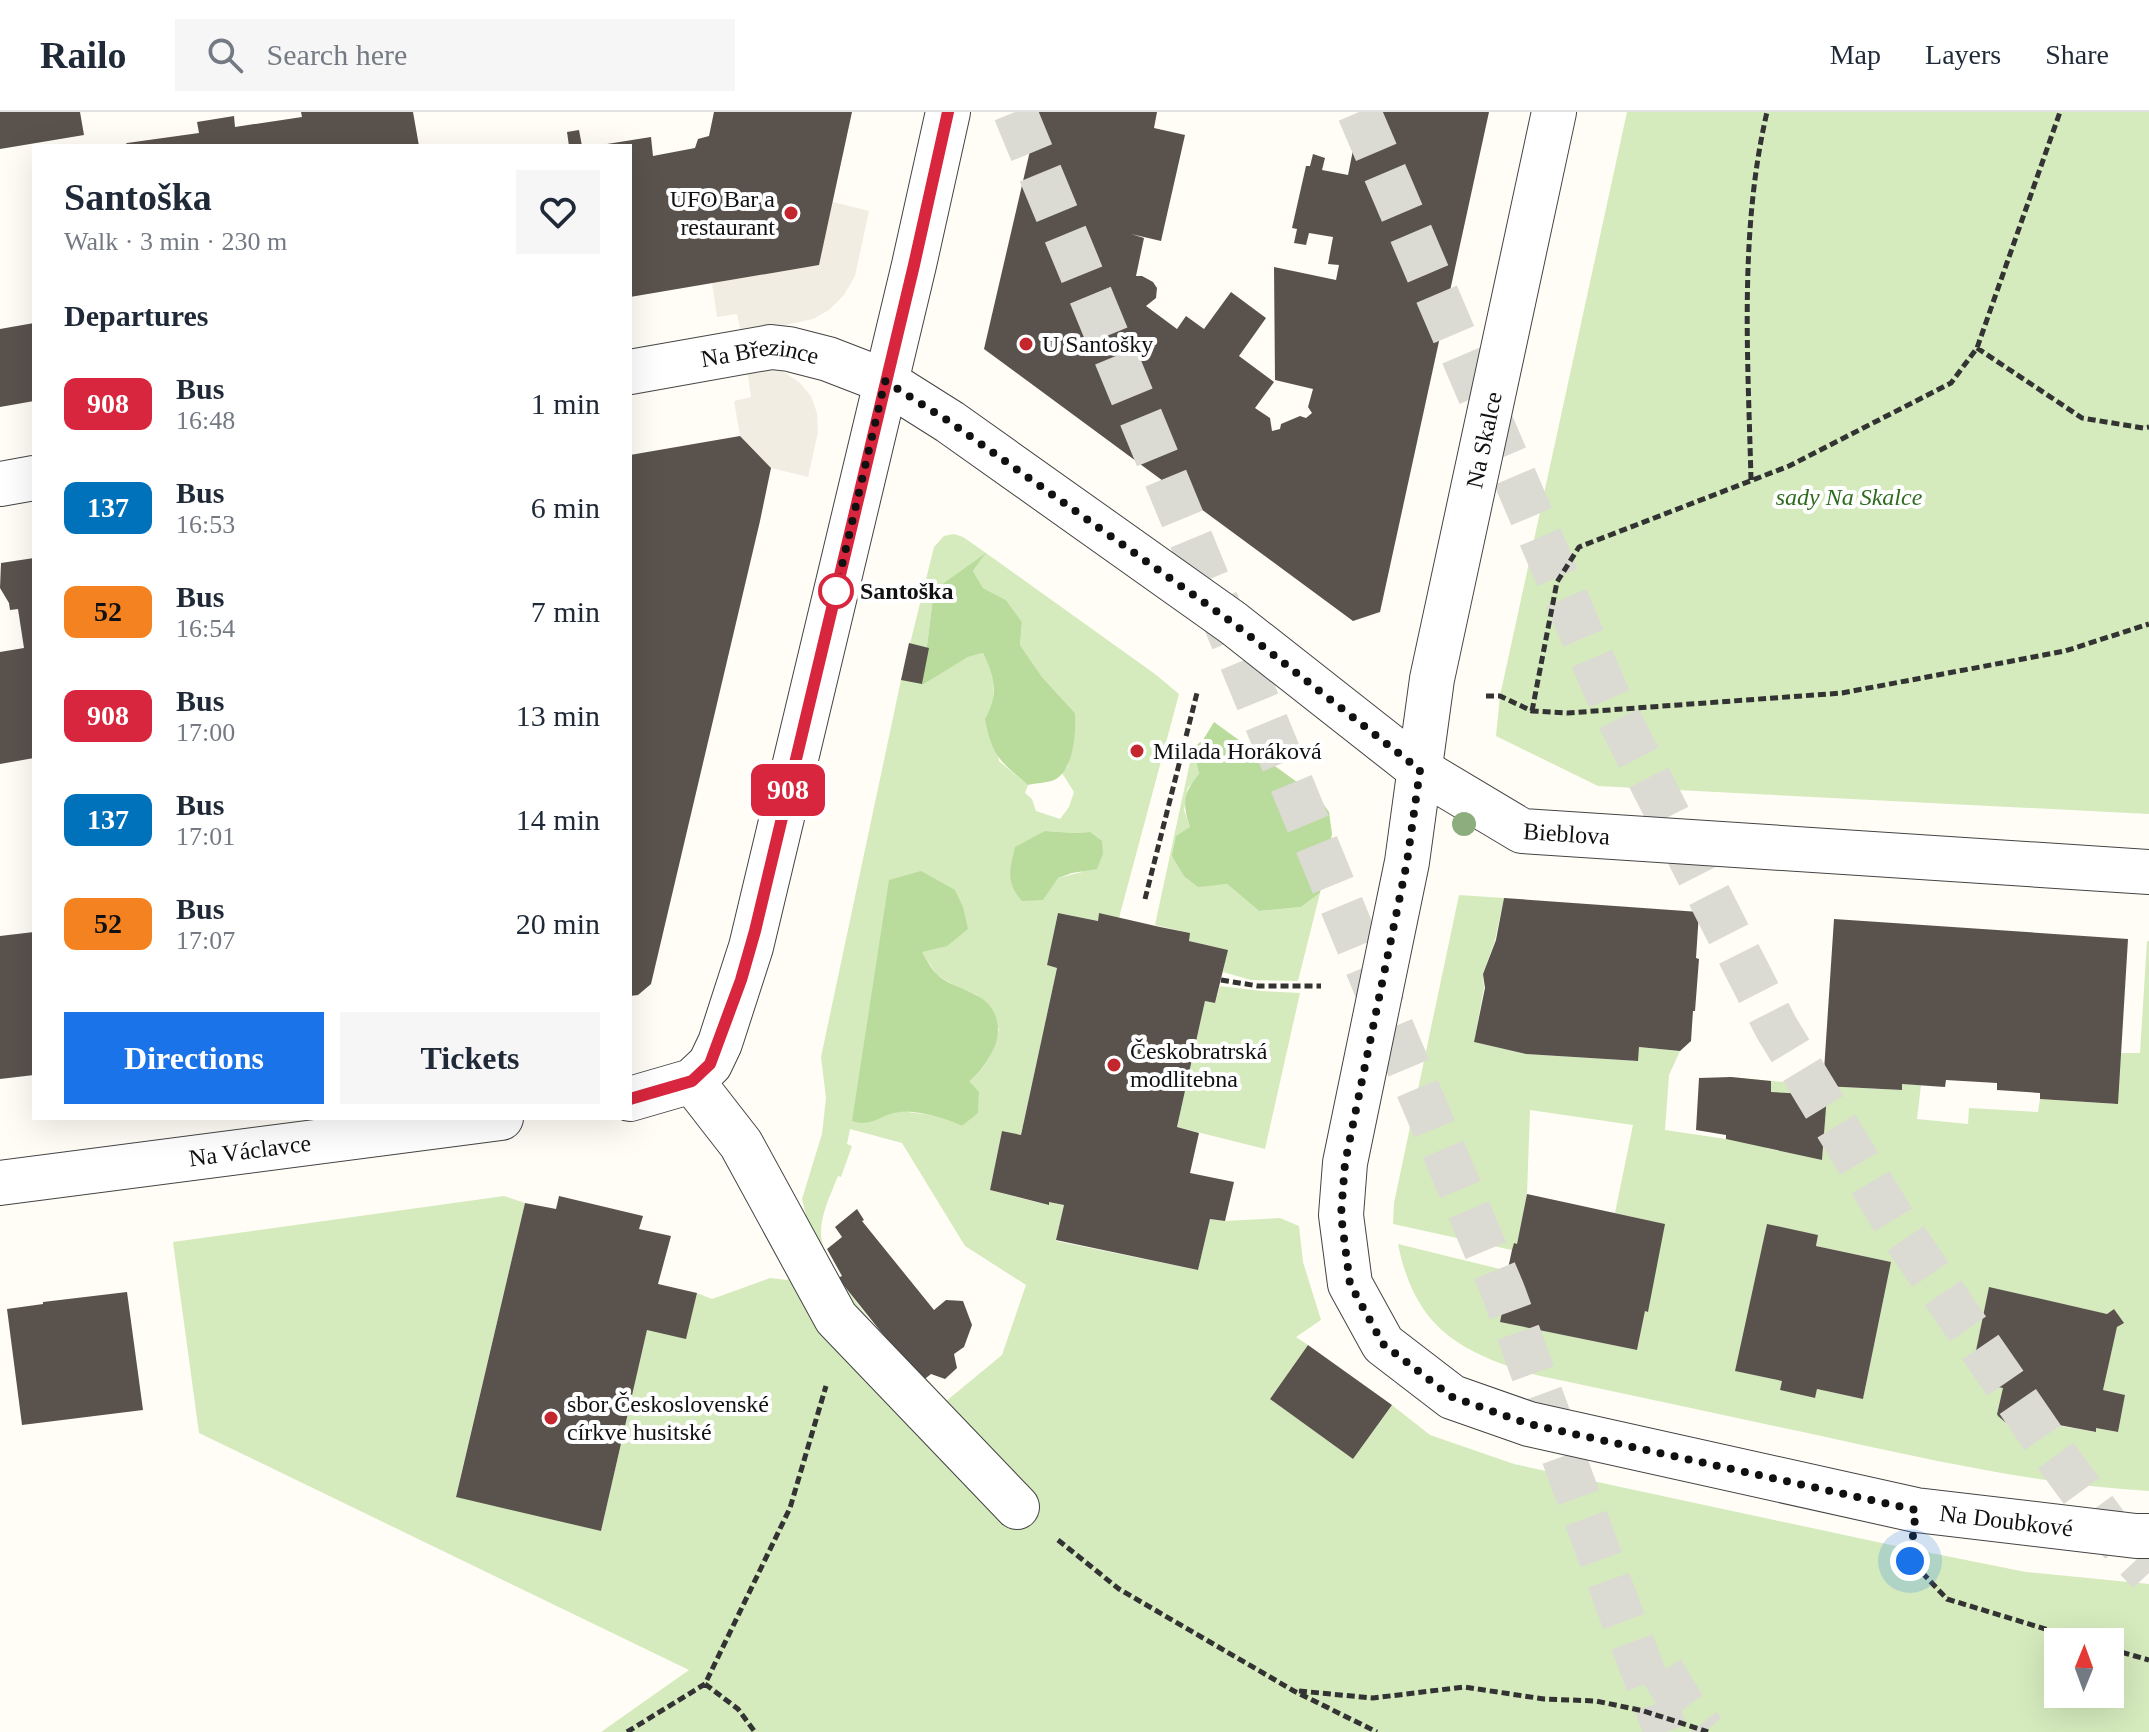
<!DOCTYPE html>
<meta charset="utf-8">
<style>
body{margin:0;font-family:Georgia,serif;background:#f6f6f7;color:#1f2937;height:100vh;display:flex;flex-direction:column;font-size:30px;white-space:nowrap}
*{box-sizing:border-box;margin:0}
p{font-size:26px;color:#747a83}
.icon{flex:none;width:44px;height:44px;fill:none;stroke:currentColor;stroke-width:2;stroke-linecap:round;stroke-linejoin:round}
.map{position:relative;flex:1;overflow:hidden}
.panel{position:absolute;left:32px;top:32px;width:600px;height:976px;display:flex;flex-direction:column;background:#fff;border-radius:0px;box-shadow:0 8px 32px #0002}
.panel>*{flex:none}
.badge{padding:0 16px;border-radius:12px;font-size:28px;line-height:52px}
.needle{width:52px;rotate:1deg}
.fabs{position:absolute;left:2044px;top:1516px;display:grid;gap:16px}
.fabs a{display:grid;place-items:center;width:80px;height:80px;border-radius:0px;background:#fff;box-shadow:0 8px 32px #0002;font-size:40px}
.you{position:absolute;width:40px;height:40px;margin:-20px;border:6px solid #fff;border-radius:50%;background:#1a73e8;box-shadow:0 0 0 12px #1a73e833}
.map>.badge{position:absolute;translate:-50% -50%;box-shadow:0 0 0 4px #fff}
h2{padding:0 32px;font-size:30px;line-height:72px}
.round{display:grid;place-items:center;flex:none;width:84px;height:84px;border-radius:0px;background:#f6f6f7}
.head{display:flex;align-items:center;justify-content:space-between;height:136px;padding:0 32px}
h1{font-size:38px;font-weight:700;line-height:60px}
.cta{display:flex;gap:16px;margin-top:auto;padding:16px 32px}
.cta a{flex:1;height:92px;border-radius:0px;background:#1a73e8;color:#fff;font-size:32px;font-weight:700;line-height:92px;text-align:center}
.cta a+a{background:#f6f6f7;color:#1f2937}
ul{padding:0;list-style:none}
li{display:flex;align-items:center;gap:24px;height:104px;padding:0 32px}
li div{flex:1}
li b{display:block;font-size:30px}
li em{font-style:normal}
li .badge{min-width:88px;font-weight:700;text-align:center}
header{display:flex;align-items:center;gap:48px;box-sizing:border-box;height:112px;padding:0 40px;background:#fff;border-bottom:2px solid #e0e1e3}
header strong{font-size:38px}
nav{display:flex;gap:44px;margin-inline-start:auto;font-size:28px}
.search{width:560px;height:72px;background:#f6f6f7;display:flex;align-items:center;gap:20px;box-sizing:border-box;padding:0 28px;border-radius:0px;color:#747a83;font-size:30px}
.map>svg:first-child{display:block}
.green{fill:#d5ebbd;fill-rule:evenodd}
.forest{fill:#b9dc9c}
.plaza{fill:#f1ede2}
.building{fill:#5a524d}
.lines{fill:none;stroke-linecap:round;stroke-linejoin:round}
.highway-tunnel{stroke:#dbdad3;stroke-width:44;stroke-dasharray:44 22;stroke-linecap:butt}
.minor-casing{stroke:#444;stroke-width:46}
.path{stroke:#333;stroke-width:5;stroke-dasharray:8 4;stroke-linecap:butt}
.minor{stroke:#fff;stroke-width:44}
.tree{fill:#8dad7f}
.line-casing{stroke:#fff;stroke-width:18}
.line{stroke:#d7263d;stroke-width:12}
.walk{stroke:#111;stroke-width:8;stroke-dasharray:0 14.4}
.poi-dot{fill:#c4262e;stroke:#fff;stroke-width:3}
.stop-dot{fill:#fff;stroke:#d7263d;stroke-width:4}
.labels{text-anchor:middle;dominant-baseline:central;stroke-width:8;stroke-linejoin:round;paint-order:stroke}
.poi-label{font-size:24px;fill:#111;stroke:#fff;text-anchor:start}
.street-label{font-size:24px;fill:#111;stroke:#fff}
.park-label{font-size:24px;font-style:italic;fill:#2f6b1f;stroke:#fff}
.stop-label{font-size:24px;font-weight:bold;fill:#111;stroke:#fff;text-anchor:start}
</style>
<header>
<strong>Railo</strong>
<div class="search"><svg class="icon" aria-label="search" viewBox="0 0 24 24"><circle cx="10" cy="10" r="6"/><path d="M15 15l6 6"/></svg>Search here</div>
<nav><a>Map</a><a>Layers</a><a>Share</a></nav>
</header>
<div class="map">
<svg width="2149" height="1620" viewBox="0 0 2149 1620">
<rect width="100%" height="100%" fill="#fffdf5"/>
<path class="green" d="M1627 0H2149V702L1598 674 1496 624 1500 584Z
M954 422 963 425 986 441 1155 562 1179 582 1119 806 1099 801 1098 809 1058 801 1047 853 1057 856 1021 1023 1002 1019 990 1078 1048 1093 1049 1090 1064 1093 1056 1129 1198 1158 1210 1107 1225 1109 1280 1106 1299 1114 1303 1150 1321 1208 1296 1225 1308 1233 1270 1287 1353 1347 1392 1293 1430 1323 1514 1352 1891 1433 2026 1460 2149 1472V1620H601L689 1558 199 1321 173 1130 504 1084 525 1091 456 1384 601 1419 647 1218 697 1181 712 1187 770 1166 787 1168 824 1140 809 1116 802 1087 822 1022 826 986 821 945 901 568 934 435 944 424ZM984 444 973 459 983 476 1006 488 1022 510 1020 533 1042 565 1075 601 1068 654 1062 661 1074 680 1069 695 1060 707 1036 699 1032 687 1025 681 1028 673 999 649 993 593 994 563 983 541 968 545 922 572 934 478ZM1045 719 1075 721 1090 720 1082 760 1058 766ZM921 760V839L937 863 959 876 977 883 999 917C994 936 986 959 968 969L979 981 977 1001 962 1014 945 1005 900 999ZM850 1017 902 1031 965 1134 1026 1173 1002 1243 945 1290 926 1266 922 1269C896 1238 824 1161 821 1123 820 1103 831 1082 838 1064L841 1065 852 1034 847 1032ZM2058 1530H2110V1582H2058Z
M1193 636 1199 663 1188 676 1184 698 1190 715 1198 774 1227 772 1259 799 1301 795 1320 781 1298 869 1251 868 1223 860 1227 838 1189 829V821L1155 813Z
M1459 783 1504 786 1495 828 1483 862 1484 876 1474 930 1526 942 1637 949 1639 935 1680 939 1669 963 1665 1018 1726 1027 1731 965 1823 974 1901 978 1902 972 1921 973 1917 1007 1968 1012 1969 996 2038 1000 2040 987 2117 992 2121 941H2140L2147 829H2149V1379C2046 1373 1945 1351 1844 1329 1742 1307 1639 1285 1536 1263 1459 1240 1415 1216 1398 1132L1508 1159 1509 1166 1500 1210 1637 1238 1645 1199H1648L1664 1112 1615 1101 1633 1013 1530 998 1527 1082 1517 1132 1512 1138 1393 1112 1394 1091ZM1771 981 1827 983 1822 1048 1766 1036ZM1767 1113 1818 1123 1816 1134 1891 1150 1863 1287 1817 1277 1814 1286 1780 1278 1782 1269 1736 1259ZM1989 1176 2107 1202 2114 1197 2123 1211 2117 1215 2103 1278 2125 1283 2118 1320 2096 1316 2095 1320 2045 1311 2033 1316H2023L2005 1310 1997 1301 2003 1276 1981 1272 1972 1258Z
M1220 874 1261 879 1300 881 1265 1037 1177 1015 1205 889 1215 891Z"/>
<path class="forest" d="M986 441 973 459 983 476 1006 488 1022 510 1020 533 1042 565 1075 601C1076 620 1074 659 1054 668 1047 671 1036 671 1028 673 1000 649 992 644 985 607 999 582 995 565 983 541L968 545 922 573 934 478Z
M1214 610 1319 686 1329 700 1332 722 1320 781 1301 795 1259 799 1227 772 1198 775 1184 764 1172 744 1176 724 1190 715C1182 692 1183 681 1199 662L1193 636 1203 628Z
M1045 719 1075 721 1090 720 1102 729 1103 742 1097 757 1072 761 1058 766 1043 788 1022 789C1005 770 1010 757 1015 735Z
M921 759 955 778 963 795 968 817 947 834 922 840C927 848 932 859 940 865 951 873 962 876 974 882 998 893 1004 918 992 940 986 951 979 962 969 969L979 980 978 1001 962 1014C947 1006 917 998 900 1000 882 1001 873 1016 852 1009L889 768Z"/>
<path class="plaza" d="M833 90 869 99 855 164 844 183 829 198 813 207 795 211 741 221 737 202 717 205 712 171 818 153Z
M765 256 784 260 800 271 811 284 817 301 818 320 808 365 771 356 740 324 734 289 751 285 747 258Z"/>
<path class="building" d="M0 0H80L84 23 0 37Z
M301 0H413L419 34H123L127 31 199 21 197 10 234 4 235 15 302 5Z
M714 0H852L819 153 630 185V34H607V32L651 25 653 44 695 36 698 27 709 24Z
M1039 0H1157L1154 16 1185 23 1161 129 1131 122 1144 126 1136 164H1142L1153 170 1157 176 1156 186 1146 194 1177 217 1186 204 1204 217 1231 180 1266 206 1239 244 1274 270 1255 296 1270 306 1272 319 1280 317 1281 312 1300 304 1306 306 1312 301 1308 295 1313 277 1275 268 1274 155 1336 168 1339 153 1328 152 1333 125 1309 121 1306 133 1294 131 1297 117 1292 116 1306 54H1310L1313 42 1325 46 1322 58 1348 63 1353 38 1363 40 1366 30 1359 29 1366 0H1489L1380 500 1353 509 984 237Z
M579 18 582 34H569L567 20Z
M34 211V289L0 295V217Z
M740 324 771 356 760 409 651 872 638 883 630 884V475L632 468 630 466V343Z
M34 446V646L0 652V540L24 536 18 497 10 498 9 491 0 476 1 451Z
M909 531 929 536 922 572 901 568Z
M1504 786 1699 800 1696 846 1699 847 1695 899H1693L1691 929 1680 939 1639 935 1638 949 1526 942 1474 930 1485 876 1483 862 1496 828Z
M1058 801 1098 809 1099 801 1160 815 1190 821 1189 829 1228 838 1215 891 1205 889 1177 1015 1199 1021 1190 1061 1234 1070 1225 1109 1210 1107 1198 1158 1056 1128 1064 1093 1049 1090V1093L990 1078 1002 1019 1021 1023 1057 856 1047 853Z
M1834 807 2128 827 2118 992 2040 987V981L1997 978V971L1946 968 1945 975 1902 972V978L1823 974Z
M34 820V963L0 967V824Z
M1731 965 1771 969V980L1827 983 1822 1048 1726 1027V1023L1696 1018 1699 966Z
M1527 1082 1665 1112 1648 1200 1645 1199 1637 1238 1500 1210 1509 1166H1506L1512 1138 1514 1131 1517 1132Z
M559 1084 643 1104 639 1117 671 1124 658 1172 697 1181 686 1227 647 1218 601 1419 456 1385 525 1091 556 1097Z
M857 1097 864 1108 862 1109 934 1198 946 1188 963 1189 972 1213 964 1235 954 1242 957 1256 945 1267 931 1262 921 1270 838 1166 842 1164 827 1137 842 1125 835 1115Z
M1767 1112 1818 1123 1816 1134 1891 1150 1863 1287 1817 1277 1815 1286 1780 1278 1782 1269 1735 1259Z
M1989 1175 2107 1202 2114 1197 2124 1211 2117 1215 2103 1278 2125 1283 2118 1320 2096 1316V1320L2043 1310V1313L2033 1316H2023L2005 1310 1998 1304 1997 1302 2003 1276 1981 1272 1972 1258Z
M127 1180 143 1298 22 1313 7 1197 43 1192V1190Z
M1308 1233 1392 1293 1353 1347 1270 1287Z"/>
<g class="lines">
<path class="highway-tunnel" d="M1015 0 1397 928 1503 1179 1611 1475 1666 1620
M1359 0 1611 591 1776 915 1897 1114 2045 1329 2116 1426 2149 1461
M1662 1559 1682 1592 1704 1620"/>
<defs>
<g id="minor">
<path id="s1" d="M1554 0 1432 567 1407 750 1345 1051 1341 1103 1350 1172 1383 1232 1452 1285 1529 1312 1916 1398 2136 1424H2149"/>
<path id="s2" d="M630 260 771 235 789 237 828 247 885 269 950 310 1233 511 1420 658 1522 719 2149 760"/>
<path d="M0 372 34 366"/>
<path d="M692 969 741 1032 836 1206 1017 1395"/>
<path d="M630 987 692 969 710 952 720 931 751 835 914 153 948 0"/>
<path id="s3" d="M0 1071 501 1006"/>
</g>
</defs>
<use href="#minor" class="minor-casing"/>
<path class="path" d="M1977 236 2082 306 2143 316 2149 315
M1751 368C1748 246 1739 120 1767 0
M1486 584H1500L1532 599 1568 601 1842 581 2065 539 2149 512
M1532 599 1557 470 1579 435 1789 354 1951 271 1977 236 2060 0
M1145 787 1197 581
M1221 868 1258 874H1321
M1058 1428 1119 1477 1294 1579 1377 1620
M1914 1452 1947 1487 2088 1530
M2110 1537 2149 1548
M705 1572 738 1597 755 1620
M1299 1579 1373 1586 1464 1575 1544 1587 1596 1589 1644 1599 1708 1620
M627 1620 705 1572 790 1396 826 1274"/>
<use href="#minor" class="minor"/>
</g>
<circle class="tree" cx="1464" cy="712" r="12"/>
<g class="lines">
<defs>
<path id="line" d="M630 987 692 969 710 952 741 868 755 819 914 153 948 0"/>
</defs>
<use href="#line" class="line-casing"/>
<use href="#line" class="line"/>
<path class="walk" d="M836 479 885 269 950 310 1233 511 1420 658 1407 750 1345 1051 1341 1103 1350 1172 1383 1232 1452 1285 1529 1312 1916 1398 1910 1449"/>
</g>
<g class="poi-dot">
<circle cx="791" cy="101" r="8"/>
<circle cx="1026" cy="232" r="8"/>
<circle cx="1137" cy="639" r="8"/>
<circle cx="1114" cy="953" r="8"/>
<circle cx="551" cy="1306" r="8"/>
</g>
<circle class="stop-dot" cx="836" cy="479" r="16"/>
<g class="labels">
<g class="poi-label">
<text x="775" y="87" text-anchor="end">UFO Bar a<tspan x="775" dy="28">restaurant</tspan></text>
<text x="1042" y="232">U Santošky</text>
<text x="1153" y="639">Milada Horáková</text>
<text x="1130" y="939">Českobratrská<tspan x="1130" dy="28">modlitebna</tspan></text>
<text x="567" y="1292">sbor Československé<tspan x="567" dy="28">církve husitské</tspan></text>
</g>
<g class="street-label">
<text stroke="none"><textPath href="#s2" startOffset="132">Na Březince</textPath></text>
<text transform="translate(1484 328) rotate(-78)">Na Skalce</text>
<text stroke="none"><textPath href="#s2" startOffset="1088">Bieblova</textPath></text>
<text stroke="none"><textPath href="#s3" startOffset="252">Na Václavce</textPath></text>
<text stroke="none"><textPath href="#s1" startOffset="1918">Na Doubkové</textPath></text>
</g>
<g class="park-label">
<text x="1849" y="385">sady Na Skalce</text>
</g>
<g class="stop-label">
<text x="860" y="479">Santoška</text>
</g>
</g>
</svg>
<div class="fabs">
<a><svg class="needle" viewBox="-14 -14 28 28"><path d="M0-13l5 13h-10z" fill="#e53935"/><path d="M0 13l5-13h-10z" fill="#747a83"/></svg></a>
</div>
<div class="you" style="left:1910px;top:1449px"></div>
<b class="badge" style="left:788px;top:678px;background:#d7263d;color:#fff">908</b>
<section class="panel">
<div class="head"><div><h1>Santoška</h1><p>Walk · 3 min · 230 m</p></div><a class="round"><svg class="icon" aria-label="heart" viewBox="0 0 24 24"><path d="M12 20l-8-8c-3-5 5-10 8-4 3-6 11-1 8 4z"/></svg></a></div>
<h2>Departures</h2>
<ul>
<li><span class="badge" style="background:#d7263d;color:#fff">908</span><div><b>Bus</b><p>16:48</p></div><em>1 min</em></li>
<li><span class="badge" style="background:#0072bc;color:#fff">137</span><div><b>Bus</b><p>16:53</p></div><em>6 min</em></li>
<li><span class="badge" style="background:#f58220;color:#111">52</span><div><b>Bus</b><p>16:54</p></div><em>7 min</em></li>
<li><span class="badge" style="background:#d7263d;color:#fff">908</span><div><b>Bus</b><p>17:00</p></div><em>13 min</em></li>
<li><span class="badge" style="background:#0072bc;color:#fff">137</span><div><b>Bus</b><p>17:01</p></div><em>14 min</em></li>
<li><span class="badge" style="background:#f58220;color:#111">52</span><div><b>Bus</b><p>17:07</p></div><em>20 min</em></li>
</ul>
<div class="cta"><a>Directions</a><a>Tickets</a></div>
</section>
</div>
